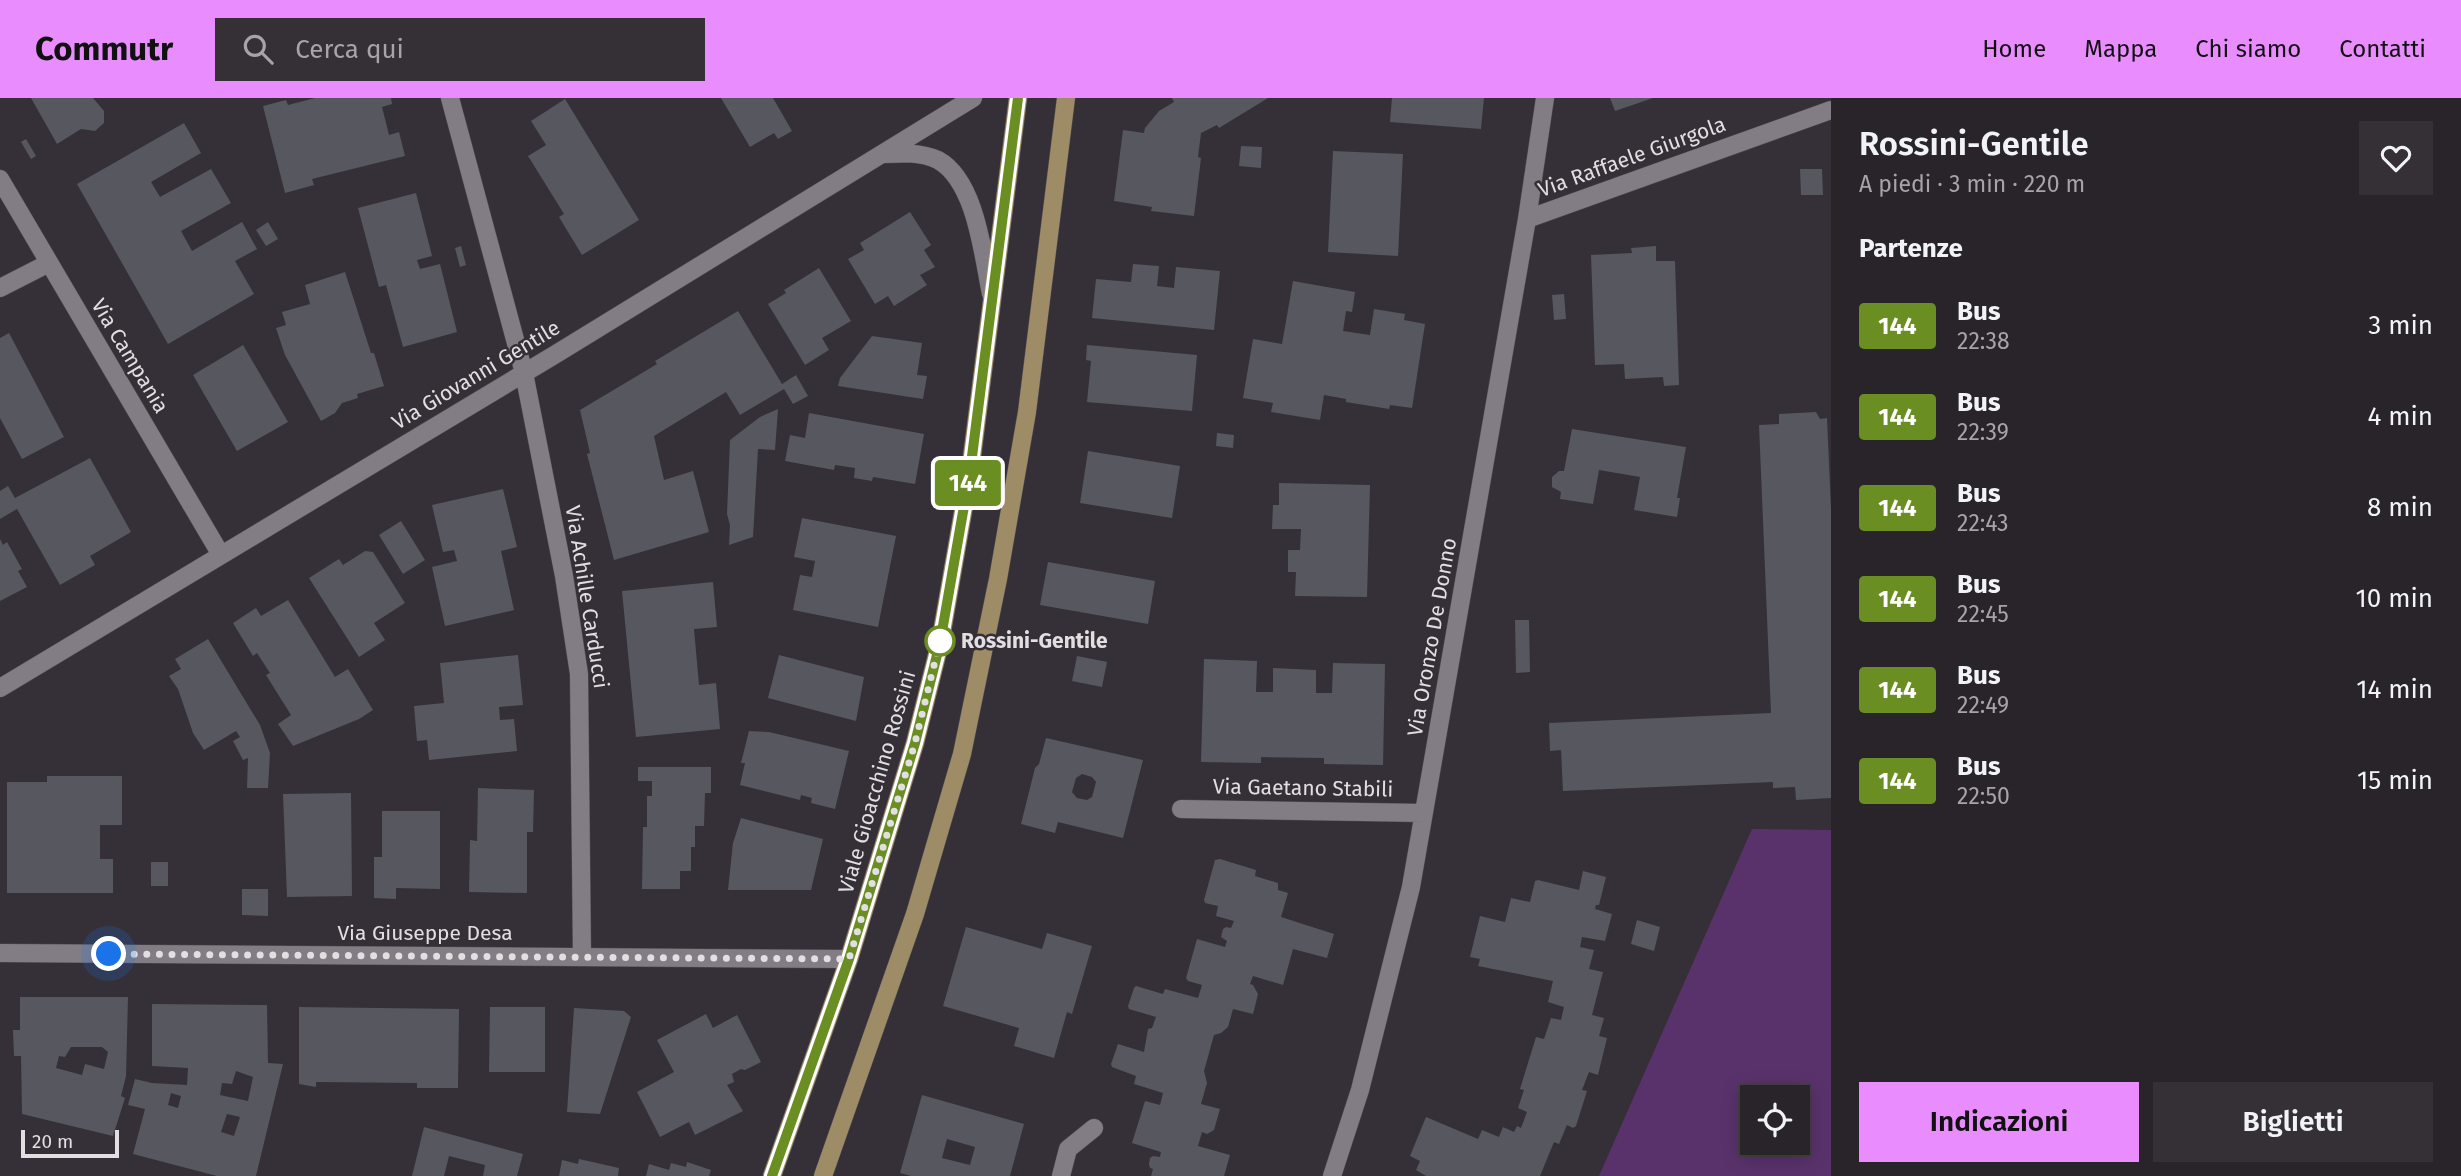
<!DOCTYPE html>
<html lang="it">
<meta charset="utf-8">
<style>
body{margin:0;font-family:"Fira Sans",sans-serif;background:#343035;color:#f1f3f6;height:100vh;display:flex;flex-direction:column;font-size:26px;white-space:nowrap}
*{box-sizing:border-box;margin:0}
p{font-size:23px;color:#a5a4a8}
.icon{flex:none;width:38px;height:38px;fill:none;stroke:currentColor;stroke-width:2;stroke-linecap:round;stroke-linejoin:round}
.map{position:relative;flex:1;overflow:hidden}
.side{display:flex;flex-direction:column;background:#282429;width:630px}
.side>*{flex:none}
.badge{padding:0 14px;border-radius:5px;font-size:24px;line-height:46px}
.controls{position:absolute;left:1740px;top:987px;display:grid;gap:14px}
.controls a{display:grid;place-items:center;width:70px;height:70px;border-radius:0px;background:#282429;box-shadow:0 4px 18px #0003,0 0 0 2px #444146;font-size:35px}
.scale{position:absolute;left:21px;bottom:18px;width:98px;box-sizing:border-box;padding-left:7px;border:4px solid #e2dfe3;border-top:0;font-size:19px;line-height:24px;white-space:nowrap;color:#e2dfe3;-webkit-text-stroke:5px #353037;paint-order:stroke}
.you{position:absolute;width:35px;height:35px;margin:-18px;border:5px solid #fff;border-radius:50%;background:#1a73e8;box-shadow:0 0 0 10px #1a73e833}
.map>.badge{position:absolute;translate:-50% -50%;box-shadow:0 0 0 4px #fff}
h2{padding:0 28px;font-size:26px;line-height:63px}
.round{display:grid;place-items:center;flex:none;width:74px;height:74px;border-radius:0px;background:#343035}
.summary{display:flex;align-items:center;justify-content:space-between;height:119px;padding:0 28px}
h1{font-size:33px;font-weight:600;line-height:52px}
.cta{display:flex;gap:14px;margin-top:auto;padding:14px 28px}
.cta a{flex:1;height:80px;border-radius:0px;background:#e98dfe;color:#111;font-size:28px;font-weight:600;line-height:80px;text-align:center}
.cta a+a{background:#343035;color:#f1f3f6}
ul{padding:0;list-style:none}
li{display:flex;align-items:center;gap:21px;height:91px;padding:0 28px}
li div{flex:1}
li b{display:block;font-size:26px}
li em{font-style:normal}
li .badge{min-width:77px;font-weight:700;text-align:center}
header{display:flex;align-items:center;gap:42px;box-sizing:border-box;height:98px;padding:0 35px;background:#e98dfe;color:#111}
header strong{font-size:33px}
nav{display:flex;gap:38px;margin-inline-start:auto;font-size:24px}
.search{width:490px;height:63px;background:#343035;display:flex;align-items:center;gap:18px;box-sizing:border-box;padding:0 24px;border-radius:0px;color:#a5a4a8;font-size:26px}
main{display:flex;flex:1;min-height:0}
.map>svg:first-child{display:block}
.green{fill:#59326b;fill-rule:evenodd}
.building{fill:#56575f;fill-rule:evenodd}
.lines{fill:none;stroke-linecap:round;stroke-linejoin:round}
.lane-casing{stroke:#4f4c51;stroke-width:19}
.street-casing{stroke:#4f4c51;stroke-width:19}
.primary-casing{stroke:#4f4c51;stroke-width:19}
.lane{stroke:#827d85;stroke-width:18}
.street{stroke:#827d85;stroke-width:18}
.primary{stroke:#9e8c66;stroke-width:18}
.line-casing{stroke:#fff;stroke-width:16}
.line{stroke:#6b8e23;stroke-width:10}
.walk{stroke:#e2dfe3;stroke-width:7;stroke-dasharray:0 12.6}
.stop-dot{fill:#fff;stroke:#6b8e23;stroke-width:3.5}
.labels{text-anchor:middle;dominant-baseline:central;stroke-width:5;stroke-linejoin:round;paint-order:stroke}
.street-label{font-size:21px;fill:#e2dfe3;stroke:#353037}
.stop-label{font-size:21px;font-weight:bold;fill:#e2dfe3;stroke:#353037;text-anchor:start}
</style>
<header>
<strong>Commutr</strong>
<div class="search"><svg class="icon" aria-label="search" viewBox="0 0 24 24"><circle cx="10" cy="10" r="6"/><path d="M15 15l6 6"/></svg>Cerca qui</div>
<nav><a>Home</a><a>Mappa</a><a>Chi siamo</a><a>Contatti</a></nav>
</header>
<main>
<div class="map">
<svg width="1831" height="1078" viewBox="0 0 1831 1078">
<rect width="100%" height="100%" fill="#353037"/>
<path class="green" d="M1752 731 1831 732V1078H1599ZM1752 999H1797V1045H1752Z"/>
<path class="building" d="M31 0H93L104 13V25L95 33 81 31 57 46Z
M315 0H391L392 6 382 9 389 37 399 34 405 58 312 81 314 87 285 95 263 8 286 2 288 7Z
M721 0H773L792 33 778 41 774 35 750 49Z
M1172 0H1268L1219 30 1217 27 1201 35 1198 59 1201 60 1194 118 1151 113 1152 109 1114 103 1123 32 1144 35 1145 30 1159 13 1174 4Z
M1392 0H1484L1481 31 1390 24Z
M1610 0H1653L1615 13Z
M565 1 639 122 582 157 559 119 564 116 528 58 546 47 531 23Z
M184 25 201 55 151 84 160 99 211 71 231 105 181 133 192 153 242 124 257 151 235 163 254 196 168 246 77 86Z
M26 41 36 58 31 61 21 44Z
M1241 48 1262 49 1261 70 1239 68Z
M1333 53 1403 56 1398 158 1328 154Z
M1800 71H1822L1823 97H1801Z
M416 95 432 158 417 162 420 171 440 166 457 234 403 249 386 187 379 189 358 110Z
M910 114 931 147 924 152 935 169 920 177 927 187 894 208 888 198 875 206 848 161 864 152 860 145Z
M268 124 278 141 266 148 256 132Z
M461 148 466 167 460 169 455 150Z
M1656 148V163H1675L1679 287 1664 288 1663 279 1625 281 1624 266 1595 267 1591 157 1632 155 1631 150Z
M1133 166 1159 168 1157 188 1174 190 1176 169 1220 173 1214 232 1092 220 1096 181 1131 184Z
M819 170 851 223 822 240 829 252 805 267 768 206 786 195 784 192Z
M345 174 371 255H374L384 288 357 296 358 300 342 305 335 315 321 323 285 257 276 230 286 227 282 214 310 206 305 187Z
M1293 183 1355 194 1352 214 1346 213 1343 233 1370 237 1374 211 1405 216 1404 222 1425 226 1412 310 1390 307 1389 311 1346 304V301L1324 297 1320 322 1271 314 1273 305 1243 300 1253 241 1282 246Z
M1564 196 1566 221 1554 222 1552 197Z
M738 213 782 286 796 277 808 298 793 306 784 291 740 317 726 294 654 338 664 382 693 373 709 434 614 462 587 356 590 355 580 312 657 266 655 263Z
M9 235 64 339 22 361 0 320V240Z
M872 238 922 245 917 277 927 278 923 301 838 288 840 280Z
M243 247 288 324 237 353 193 277Z
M1087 247 1197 257 1192 313 1087 304 1091 263 1086 262Z
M778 311 775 352 758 351 753 439 729 447 730 427 727 416 730 342 760 319Z
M1816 314 1820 321 1827 320 1831 411V700L1796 702 1795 689 1773 690V684L1563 693 1561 652 1550 653 1549 625 1771 615 1759 327 1779 326V316Z
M809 315 924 336 915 386 873 379 872 383 854 380 855 370 835 367 834 372 785 363 790 337 805 340Z
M1572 331 1686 349 1677 400H1680L1677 419 1634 412 1640 379 1599 372 1593 406 1560 401 1561 394 1552 389V379L1559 373H1564Z
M1217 335 1234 337 1233 350 1216 348Z
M1088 353 1180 368 1172 420 1080 405Z
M90 360 131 434 90 458 95 467 60 487 17 411 0 421V393L8 388 15 400Z
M1279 385 1370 387 1367 499 1295 498 1296 474H1288V452H1300L1301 431H1272L1273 407H1279Z
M503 391 517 449 501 453 514 512 445 528 432 469 457 463 454 452 443 454 432 407Z
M802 420 896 438 878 529 793 512 800 477 812 479 815 463 794 459Z
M401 423 425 462 403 476 379 437Z
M0 441 3 447 7 444 22 471 18 473 27 489 0 503Z
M365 453 373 454 405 505 374 525 385 542 359 559 309 480 339 461 343 467Z
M1048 464 1155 483 1148 526 1040 507Z
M713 484 717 529 694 531 699 587 716 585 720 631 636 639 622 493Z
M288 502 335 579 348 571 373 612 359 621 293 648 278 626 291 617 266 577 270 575 257 555 253 558 233 525 256 510 261 518Z
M1515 522H1529L1530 574 1516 575Z
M208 541 260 627 270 655 268 690H247L248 660 243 662 233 643 240 639 236 633 204 652 193 635 178 591 169 578 181 571 175 561Z
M518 557 523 607 499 609 500 622 514 621 517 653 429 662 427 642 417 643 414 608 444 605 440 565Z
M779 557 864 579 856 623 768 600Z
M1077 558 1107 564 1102 589 1072 583Z
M1204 561 1257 563 1256 594H1273V570L1316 572V595H1332L1333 565 1385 566 1383 667 1324 666V660L1261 659V665L1201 664Z
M749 633 769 634 849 653 835 711 811 705 812 700 801 697 800 702 740 687 745 665H741Z
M1046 640 1143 662 1123 740 1058 724 1055 735 1021 726 1035 670 1039 666ZM1082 676 1092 679 1096 684 1092 699 1087 702 1077 700 1072 694 1076 680Z
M638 669H711V695H705L704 728H695V749H691V773H680V791H642L643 729H647V698H652V683H638Z
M47 678H122V727H100V761H113V795H7V684H47Z
M478 690 534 692 533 734H527V795L469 794 470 742 477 743Z
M351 695 352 798 287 799 283 696Z
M382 713H440V791L396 790V801L374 800V759H382Z
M741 720 823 741 811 792H728L733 745Z
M1220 761 1256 772 1255 778 1278 785V792L1288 795 1281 819 1334 836 1327 860 1293 851 1283 887 1253 878 1250 886 1253 887 1258 896 1253 916 1233 911 1228 929 1221 935 1214 937 1204 973 1207 985 1201 1006 1220 1011 1214 1032 1207 1036 1202 1034 1198 1048 1230 1057 1224 1078H1151L1153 1071 1150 1070 1149 1066 1150 1060 1153 1058 1160 1059 1161 1054 1132 1045 1145 1003 1160 1007 1163 995 1134 986 1136 978 1112 969 1111 966 1118 946 1144 954 1148 931 1152 930 1156 919 1129 911 1128 908 1134 890 1136 888 1163 896 1165 891 1198 900 1202 887 1188 883 1186 880 1197 841 1225 849 1227 843 1221 839 1223 831 1226 829 1231 830 1234 823 1216 818 1218 808 1205 805 1204 802 1215 762Z
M151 764H168V788H151Z
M1583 773 1606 779 1599 807H1596L1595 811 1612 816 1605 843 1582 839 1580 849 1594 852 1589 871 1603 874 1592 917 1604 920 1599 938 1607 940 1598 977 1589 974 1582 992 1587 993 1576 1028 1573 1030 1567 1027 1559 1046 1554 1044 1540 1078H1426L1416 1072 1420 1063 1410 1058 1426 1019 1478 1041 1482 1032 1499 1039 1503 1029 1514 1034 1517 1028 1521 1030 1527 1014 1518 1010 1524 992 1520 991 1536 939 1544 941 1551 920 1561 922 1564 909 1548 904 1553 883 1478 868 1480 861 1470 859 1480 818 1505 824 1511 800 1530 804 1535 783 1538 782 1579 792Z
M242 791H268V818L242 817Z
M1637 822 1660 829 1654 853 1631 846Z
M966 829 1042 851 1047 835 1092 848 1072 916 1067 914 1054 960 1014 948 1019 930 943 908Z
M20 899H128L126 978 121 998 125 1000 113 1038 22 1016 21 958H14L13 932H20ZM71 949H102L108 954 104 971 85 966 82 977 56 970 59 958 65 959Z
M152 906 267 907 268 965 283 966 256 1078H217L133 1056 145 1011 128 1007 135 981 152 985 187 987 188 970 152 968ZM236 973 253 979 248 1003 220 997 222 985 232 986ZM171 995 181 998 178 1010 168 1007ZM227 1016 240 1019 234 1038 221 1034Z
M299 909 459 911 458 990H417V985L316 984V989L299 986Z
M490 909H545V974H489Z
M574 910 624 913 631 919 600 1016 567 1014Z
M706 916 713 930 737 917 761 964 745 972 741 971 732 976 734 984 727 987 743 1013 695 1037 689 1024 660 1039 637 994 674 974 657 942Z
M922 997 1024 1026 1010 1078H911L900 1075ZM947 1041 975 1049 970 1067 942 1060Z
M424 1029 523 1056 517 1078H483L485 1067 449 1058 444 1078H412Z
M579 1061 619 1070 618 1078H559L562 1062 578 1066Z
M687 1064 711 1072 709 1078H646L649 1066 669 1072 671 1065 686 1069Z"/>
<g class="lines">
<defs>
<path id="lane" d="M1061 1078 1068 1051 1094 1030"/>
<path id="street" d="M450 0 524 275 564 478 579 576 582 859
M884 56C902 55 921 54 938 62 976 83 983 157 991 196
M0 81 221 457
M1527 121 1831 12
M0 190 49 165
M0 590 556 256 973 0
M1181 711 1424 715
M0 855 849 861
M1332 1078 1360 992 1411 789 1527 121 1545 0"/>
<path id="primary" d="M772 1078 849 861 915 645 940 545 970 374 1018 0
M823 1078 915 816 962 656 998 481 1027 314 1066 0"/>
</defs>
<use href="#lane" class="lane-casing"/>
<use href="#street" class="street-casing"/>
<use href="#primary" class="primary-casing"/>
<use href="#lane" class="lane"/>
<use href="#street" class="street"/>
<use href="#primary" class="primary"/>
</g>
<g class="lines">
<defs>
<path id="line" d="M772 1078 849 861 915 645 940 545 970 374 1018 0"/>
</defs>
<use href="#line" class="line-casing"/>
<use href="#line" class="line"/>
<path class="walk" d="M109 856 849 861 915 645 940 543"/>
</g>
<circle class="stop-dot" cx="940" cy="543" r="14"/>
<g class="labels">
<g class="street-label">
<text transform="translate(1632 59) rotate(-20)">Via Raffaele Giurgola</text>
<text transform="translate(130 258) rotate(59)">Via Campania</text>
<text transform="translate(476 277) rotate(-31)">Via Giovanni Gentile</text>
<text transform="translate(587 499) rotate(81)">Via Achille Carducci</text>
<text transform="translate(1432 539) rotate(-80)">Via Oronzo De Donno</text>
<text transform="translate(877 684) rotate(-74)">Viale Gioacchino Rossini</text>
<text transform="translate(1303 690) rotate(1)">Via Gaetano Stabili</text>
<text x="425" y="835">Via Giuseppe Desa</text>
</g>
<g class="stop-label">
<text x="961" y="543">Rossini-Gentile</text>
</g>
</g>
</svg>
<div class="controls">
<a><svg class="icon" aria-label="locate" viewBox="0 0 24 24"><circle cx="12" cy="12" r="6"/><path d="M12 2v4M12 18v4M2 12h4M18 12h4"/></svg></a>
</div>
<div class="scale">20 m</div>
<div class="you" style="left:109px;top:856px"></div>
<b class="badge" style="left:968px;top:385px;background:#6b8e23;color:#fff">144</b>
</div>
<section class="side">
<div class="summary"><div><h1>Rossini-Gentile</h1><p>A piedi · 3 min · 220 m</p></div><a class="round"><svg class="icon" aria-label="heart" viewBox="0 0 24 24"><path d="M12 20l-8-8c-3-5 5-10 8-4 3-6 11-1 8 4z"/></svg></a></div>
<h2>Partenze</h2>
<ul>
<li><span class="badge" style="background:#6b8e23;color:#fff">144</span><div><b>Bus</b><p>22:38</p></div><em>3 min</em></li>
<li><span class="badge" style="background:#6b8e23;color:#fff">144</span><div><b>Bus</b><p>22:39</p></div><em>4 min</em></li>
<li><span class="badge" style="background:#6b8e23;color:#fff">144</span><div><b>Bus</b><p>22:43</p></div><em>8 min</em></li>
<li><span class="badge" style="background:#6b8e23;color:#fff">144</span><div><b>Bus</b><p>22:45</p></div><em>10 min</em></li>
<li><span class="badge" style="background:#6b8e23;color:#fff">144</span><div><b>Bus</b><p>22:49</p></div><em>14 min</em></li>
<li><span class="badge" style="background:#6b8e23;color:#fff">144</span><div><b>Bus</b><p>22:50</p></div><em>15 min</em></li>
</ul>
<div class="cta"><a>Indicazioni</a><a>Biglietti</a></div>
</section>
</main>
